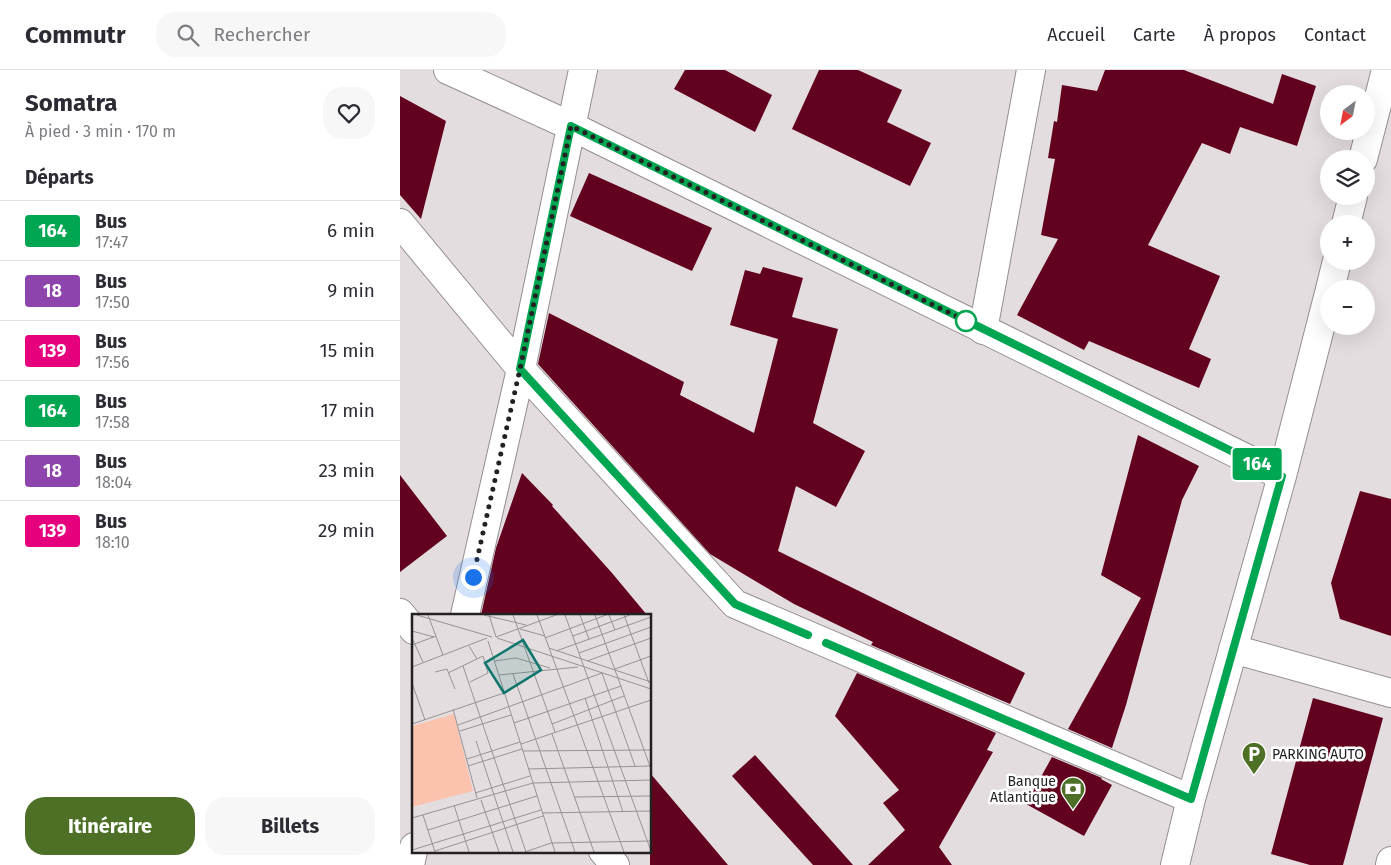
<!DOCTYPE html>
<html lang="fr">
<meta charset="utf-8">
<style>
body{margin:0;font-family:"Fira Sans",sans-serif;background:#f7f7f7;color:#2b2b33;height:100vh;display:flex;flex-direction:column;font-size:19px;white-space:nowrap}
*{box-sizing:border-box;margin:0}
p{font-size:16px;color:#7c7c81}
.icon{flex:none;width:28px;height:28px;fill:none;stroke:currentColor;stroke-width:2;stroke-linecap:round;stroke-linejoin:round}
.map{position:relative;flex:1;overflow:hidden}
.sheet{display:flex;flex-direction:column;background:#fff;width:400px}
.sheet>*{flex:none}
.badge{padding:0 10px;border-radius:4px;font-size:18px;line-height:32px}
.needle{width:32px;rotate:212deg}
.controls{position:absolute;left:920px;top:15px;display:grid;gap:10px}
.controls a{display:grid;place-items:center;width:55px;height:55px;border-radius:50%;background:#fff;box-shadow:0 5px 20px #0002;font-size:25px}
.you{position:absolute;width:25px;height:25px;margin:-12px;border:4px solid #fff;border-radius:50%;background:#1a73e8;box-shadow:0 0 0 8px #1a73e833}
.map>.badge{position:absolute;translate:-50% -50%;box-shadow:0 0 0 2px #fff}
h2{padding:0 25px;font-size:19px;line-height:45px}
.round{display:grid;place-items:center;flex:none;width:52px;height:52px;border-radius:20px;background:#f7f7f7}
.headline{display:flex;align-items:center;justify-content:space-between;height:85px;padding:0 25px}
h1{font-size:24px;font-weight:700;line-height:38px}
.action{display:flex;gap:10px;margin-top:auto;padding:10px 25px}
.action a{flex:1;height:58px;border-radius:20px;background:#4d6f26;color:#fff;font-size:20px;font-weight:700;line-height:58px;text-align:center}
.action a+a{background:#f7f7f7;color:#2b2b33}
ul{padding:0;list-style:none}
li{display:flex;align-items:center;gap:15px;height:60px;padding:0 25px;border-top:1px solid #e1e1e2}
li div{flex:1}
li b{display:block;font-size:19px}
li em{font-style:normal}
li .badge{min-width:55px;font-weight:700;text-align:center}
header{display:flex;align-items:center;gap:30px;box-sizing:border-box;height:70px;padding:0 25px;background:#fff;border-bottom:1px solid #e1e1e2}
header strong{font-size:24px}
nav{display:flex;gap:28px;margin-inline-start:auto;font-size:18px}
.search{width:350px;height:45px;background:#f7f7f7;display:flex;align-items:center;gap:12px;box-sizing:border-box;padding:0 18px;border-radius:20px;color:#7c7c81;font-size:19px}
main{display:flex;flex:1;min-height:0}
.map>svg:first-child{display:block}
.building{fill:#63021e}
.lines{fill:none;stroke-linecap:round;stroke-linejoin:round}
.minor-casing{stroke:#958e91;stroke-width:30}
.highway-casing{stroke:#958e91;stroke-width:30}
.minor{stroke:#fff;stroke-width:28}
.highway{stroke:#fff;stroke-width:28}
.line-casing{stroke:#fff;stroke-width:11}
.line{stroke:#00a651;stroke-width:8}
.walk{stroke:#242123;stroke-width:5;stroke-dasharray:0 9}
.stop-dot{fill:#fff;stroke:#00a651;stroke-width:2.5}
.labels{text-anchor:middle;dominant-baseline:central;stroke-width:5;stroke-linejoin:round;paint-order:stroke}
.poi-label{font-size:14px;fill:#242123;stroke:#fff;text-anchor:start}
.inset-road{fill:none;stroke:#979294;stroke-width:1}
.view{fill:#0f766e;fill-opacity:0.15;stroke:#0f766e;stroke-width:2.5}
.inset-edge{fill:none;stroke:#242123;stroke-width:2.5}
</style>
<header>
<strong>Commutr</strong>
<div class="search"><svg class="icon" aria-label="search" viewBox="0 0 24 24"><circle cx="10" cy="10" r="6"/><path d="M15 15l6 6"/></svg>Rechercher</div>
<nav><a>Accueil</a><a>Carte</a><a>À propos</a><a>Contact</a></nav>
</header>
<main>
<section class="sheet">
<div class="headline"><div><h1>Somatra</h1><p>À pied · 3 min · 170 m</p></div><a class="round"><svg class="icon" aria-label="heart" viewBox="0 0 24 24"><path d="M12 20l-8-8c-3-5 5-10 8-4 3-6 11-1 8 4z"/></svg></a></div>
<h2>Départs</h2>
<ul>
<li><span class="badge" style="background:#00a651;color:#fff">164</span><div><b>Bus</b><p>17:47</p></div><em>6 min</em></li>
<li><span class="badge" style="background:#8e44ad;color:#fff">18</span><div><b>Bus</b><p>17:50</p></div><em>9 min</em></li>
<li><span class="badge" style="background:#e6007e;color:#fff">139</span><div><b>Bus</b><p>17:56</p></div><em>15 min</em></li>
<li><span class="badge" style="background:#00a651;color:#fff">164</span><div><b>Bus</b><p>17:58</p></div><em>17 min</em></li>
<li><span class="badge" style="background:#8e44ad;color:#fff">18</span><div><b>Bus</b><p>18:04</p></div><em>23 min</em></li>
<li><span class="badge" style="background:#e6007e;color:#fff">139</span><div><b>Bus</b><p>18:10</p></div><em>29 min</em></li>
</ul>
<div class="action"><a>Itinéraire</a><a>Billets</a></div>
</section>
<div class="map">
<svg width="991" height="795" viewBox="0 0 991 795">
<rect width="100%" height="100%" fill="#e4dde0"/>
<path class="building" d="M285 0H325L372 25 355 62 274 19Z
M419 0H458L502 20 487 52 531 73 510 116 392 59Z
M705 0H784L873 34 882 4 916 16 897 76 840 57 830 84 802 73 748 175 820 206 789 279 811 289 799 318 689 271 684 280 617 245 658 169 641 165 655 89 648 88 654 51 657 52 662 15 697 21Z
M0 26 46 51 21 149 0 125Z
M189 103 312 158 292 201 170 146Z
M363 197 403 208 392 247 438 259 413 353 465 381 436 437 396 416 378 481 625 603 610 634 471 575 473 572 394 534 310 484 138 294 149 243 284 312 280 325 354 363 378 269 330 255 345 200 360 204Z
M738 365 799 396 782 430 726 635 712 678 668 659 741 528 701 505Z
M122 403 153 435 152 436 212 503 247 545H81L96 478Z
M0 405 47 466 0 502Z
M960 421 991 429V566L940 549 931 513Z
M457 603 596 663 587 680 593 682 539 777 552 795H468L505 760 483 733 499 720 435 646Z
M913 628 983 648 943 795H910L871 784Z
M355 685 453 795H413L332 706Z
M652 687 702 708 701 709 712 715 684 766 626 734Z
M250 703 328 795H250Z"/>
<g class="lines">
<defs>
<path id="minor" d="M48 0 171 56 882 406
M963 89 986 0
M0 153 121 299 335 534 791 729
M946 154 953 126
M930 219 937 191
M583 260 631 0
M65 545 121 299 183 0
M833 579 991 623
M10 795 14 777
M775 795 791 729 882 406 929 223
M990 795 991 791"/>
<path id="highway" d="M0 543 14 560
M203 781 215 795"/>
</defs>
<use href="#minor" class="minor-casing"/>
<use href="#highway" class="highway-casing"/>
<use href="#minor" class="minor"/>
<use href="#highway" class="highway"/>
</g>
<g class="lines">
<defs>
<path id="line" d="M408 565 335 534 120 299 171 56 882 406 791 729 426 573"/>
</defs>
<use href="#line" class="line-casing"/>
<use href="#line" class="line"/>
<path class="walk" d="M73 507 120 299 171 56 566 251"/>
</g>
<defs>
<symbol id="parking-pin" viewBox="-11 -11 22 30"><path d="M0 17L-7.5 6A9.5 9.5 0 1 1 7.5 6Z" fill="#4d6f26" stroke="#fff"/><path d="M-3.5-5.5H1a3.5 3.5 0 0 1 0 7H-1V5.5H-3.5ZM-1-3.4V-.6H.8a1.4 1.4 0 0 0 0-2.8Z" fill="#fff"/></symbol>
<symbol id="bank-pin" viewBox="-11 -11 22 30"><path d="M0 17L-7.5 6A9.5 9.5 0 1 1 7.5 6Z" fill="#4d6f26" stroke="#fff"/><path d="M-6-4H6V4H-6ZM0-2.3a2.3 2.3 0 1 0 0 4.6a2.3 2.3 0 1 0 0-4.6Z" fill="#fff"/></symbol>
</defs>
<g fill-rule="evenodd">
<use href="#parking-pin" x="840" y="670" width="28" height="38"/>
<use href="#bank-pin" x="659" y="705" width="28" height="38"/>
</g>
<circle class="stop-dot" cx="566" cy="251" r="10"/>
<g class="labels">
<g class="poi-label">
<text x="872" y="684">PARKING AUTO</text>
<text x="656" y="711" text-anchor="end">Banque<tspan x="656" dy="16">Atlantique</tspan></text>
</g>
</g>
<g transform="translate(12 544)">
<rect width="239" height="239" fill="#e4dde0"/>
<path d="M42 100 61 177 0 193V112Z" fill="#fbc3ad"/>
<path class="inset-road" d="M5 1 80 23M16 1 31 41M72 1 114 11M77 1 84 23 144 1M101 1 143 118M125 1 212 238M153 1 239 237M168 1 177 25M183 1 239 155M197 1 203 16M212 1 237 69M108 15 133 22M0 17 22 23M161 22 218 1M0 24 11 48M85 24 239 75M133 24 194 1M76 27 143 238M0 31 24 22M57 32 65 45M137 34 239 68M144 37 239 3M167 39 239 13M82 47 104 44 138 54M175 47 239 24M51 52 114 238M0 53 75 24M203 55 239 42M23 58 35 55 43 75M36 59 71 42 76 59 58 68M190 59 223 152M101 60 163 238M87 61 166 53M0 69 13 106M173 84 211 198M41 95 65 184M102 109 209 72M0 110 92 79M140 110 212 82M46 111 190 59M48 117 99 101M140 120 182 238M64 127 101 238M109 130 239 86M111 137 239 136M55 145 108 128M56 152 110 135M116 155 239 152M63 179 118 162M162 183 239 182M69 186 87 238M42 191 57 238M130 199 239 197M11 201 23 238M0 204 121 169 239 166M16 216 125 182M0 236 129 196M23 237 131 202M113 238 139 229 239 227"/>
<path class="view" d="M111 26 129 56 92 79 73 49Z"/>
<rect width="239" height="239" class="inset-edge"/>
</g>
</svg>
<div class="controls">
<a><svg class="needle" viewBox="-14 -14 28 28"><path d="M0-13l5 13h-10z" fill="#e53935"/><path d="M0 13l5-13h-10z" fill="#7c7c81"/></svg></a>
<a><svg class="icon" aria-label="layers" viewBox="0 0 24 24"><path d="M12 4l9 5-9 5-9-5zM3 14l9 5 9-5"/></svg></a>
<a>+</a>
<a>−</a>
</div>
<div class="you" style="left:73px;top:507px"></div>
<b class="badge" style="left:857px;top:394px;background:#00a651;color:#fff">164</b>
</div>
</main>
